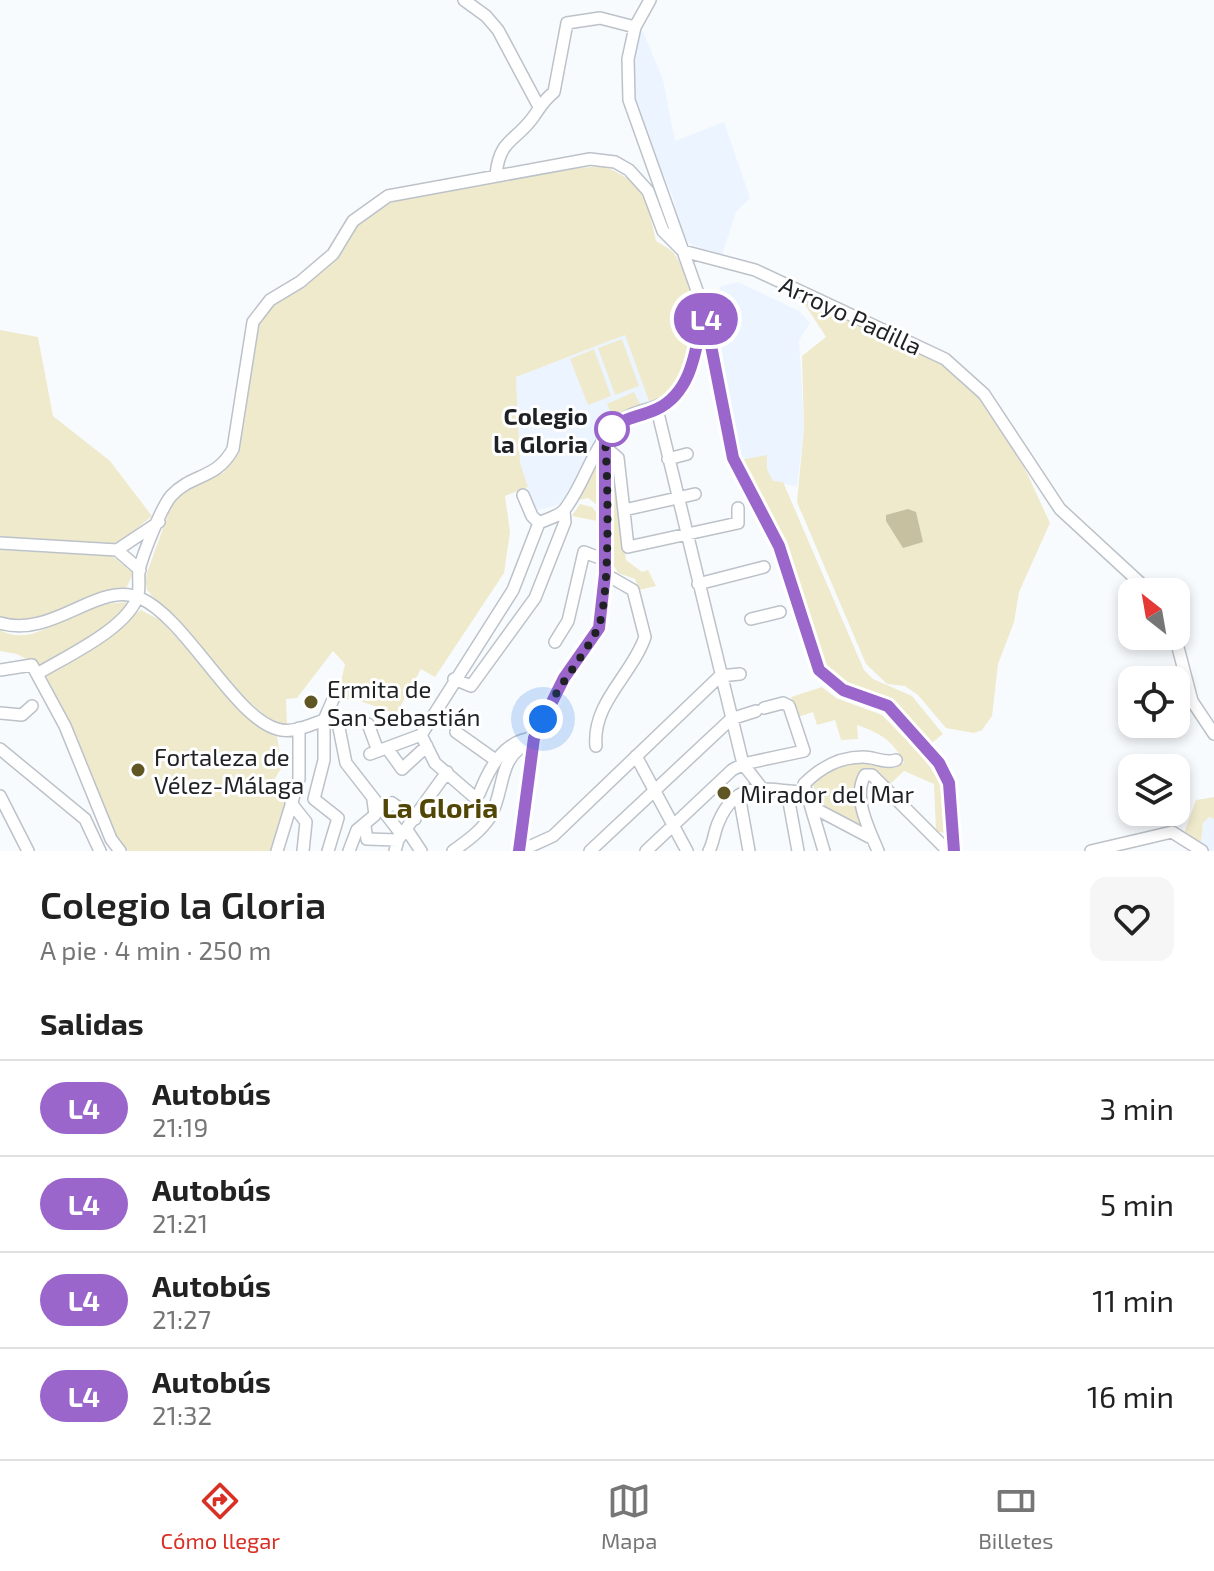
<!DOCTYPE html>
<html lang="es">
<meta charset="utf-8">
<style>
body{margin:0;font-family:"Exo 2",sans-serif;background:#f6f6f6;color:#222;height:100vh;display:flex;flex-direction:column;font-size:30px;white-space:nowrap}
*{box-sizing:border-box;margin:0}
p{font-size:26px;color:#767676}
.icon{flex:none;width:44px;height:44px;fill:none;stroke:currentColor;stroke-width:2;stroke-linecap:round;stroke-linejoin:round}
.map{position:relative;height:851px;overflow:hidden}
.details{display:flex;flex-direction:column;background:#fff;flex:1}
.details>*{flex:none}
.badge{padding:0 16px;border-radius:26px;font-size:28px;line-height:52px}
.needle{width:52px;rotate:329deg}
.controls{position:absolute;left:1118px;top:578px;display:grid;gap:16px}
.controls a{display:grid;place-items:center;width:72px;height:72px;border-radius:16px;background:#fff;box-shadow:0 4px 12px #0003;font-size:40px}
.you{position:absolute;width:40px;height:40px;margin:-20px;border:6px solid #fff;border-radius:50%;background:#1a73e8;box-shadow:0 0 0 12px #1a73e833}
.map>.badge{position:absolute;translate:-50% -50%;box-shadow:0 0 0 4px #fff}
h2{padding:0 40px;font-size:30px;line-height:72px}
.round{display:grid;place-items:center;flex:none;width:84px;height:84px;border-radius:16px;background:#f6f6f6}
.head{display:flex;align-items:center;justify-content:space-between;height:136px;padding:0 40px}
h1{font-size:38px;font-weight:600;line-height:60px}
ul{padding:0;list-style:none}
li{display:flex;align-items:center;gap:24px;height:96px;padding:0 40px;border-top:2px solid #e0e0e0}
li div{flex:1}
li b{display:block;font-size:30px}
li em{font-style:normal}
li .badge{min-width:88px;font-weight:700;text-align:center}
.dock{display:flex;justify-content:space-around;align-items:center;height:112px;border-top:2px solid #e0e0e0;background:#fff;font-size:22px;color:#767676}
.dock a{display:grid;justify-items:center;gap:4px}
.dock .active{color:#d93025}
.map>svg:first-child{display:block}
.built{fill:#ebf4ff}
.green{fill:#efeacc}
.water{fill:#c6c0a1}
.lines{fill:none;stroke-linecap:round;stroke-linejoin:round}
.minor-casing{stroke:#bcc2c9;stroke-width:14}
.minor{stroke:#fff;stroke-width:11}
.line-casing{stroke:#fff;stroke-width:18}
.line{stroke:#9a66cc;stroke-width:12}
.walk{stroke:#1f2124;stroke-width:8;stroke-dasharray:0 14.4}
.stop-dot{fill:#fff;stroke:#9a66cc;stroke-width:4}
.poi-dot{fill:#605623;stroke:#fff;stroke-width:3}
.labels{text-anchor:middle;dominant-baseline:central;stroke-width:6;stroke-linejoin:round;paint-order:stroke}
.street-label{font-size:24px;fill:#1f2124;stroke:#fff}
.stop-label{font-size:24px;font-weight:bold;fill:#1f2124;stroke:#fff;text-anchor:end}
.poi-label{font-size:24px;fill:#1f2124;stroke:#fff;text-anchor:start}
.quarter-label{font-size:28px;font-weight:bold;fill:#514603;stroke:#fff}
</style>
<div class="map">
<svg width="1214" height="851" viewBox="0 0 1214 851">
<rect width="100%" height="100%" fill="#f8fbfe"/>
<path class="built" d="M641 27 663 80 675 141 724 122 750 198 736 212 722 255 692 245 683 238 673 198 632 99 634 59Z
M738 282 799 311 810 323 799 340 804 428 797 486 773 482 767 469 747 460H740L714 304 721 286Z
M625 335 650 404 627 411 605 426 565 497 558 505 535 511 520 463 516 377Z
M1209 817 1214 819V851H1205L1201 842 1203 822Z"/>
<path class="green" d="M602 166C644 181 647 200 656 241 662 245 672 249 676 256 684 270 692 293 695 309 700 337 682 400 650 404L625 335 516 377 520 463 528 487 505 496 510 532 504 573 435 677 421 669 396 714 355 699 337 700 345 664 333 651 297 698 286 699 287 725 278 726 235 690 147 590 145 578 173 501 181 492 223 473 236 456 249 360 259 323 269 309 328 267 357 222 391 201 546 171Z
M798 294 938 360C954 373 971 386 984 402 1013 436 1031 483 1050 523L1019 592 1014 622 998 664 992 716 982 730 974 733 946 728 918 695 905 686 887 684 866 664 797 502 804 428 802 356 826 337Z
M0 330 38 337 53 416 110 461 152 516 122 541 108 545 0 539Z
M622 339 639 386 615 395 598 348Z
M594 349 611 396 588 405 570 359Z
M634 392 640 404 612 416 607 404Z
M767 455V469L773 481 783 482 864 670 873 679 912 696 943 734 924 749 888 706 843 690 819 670 779 546 735 461Z
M597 464 601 467 600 507 588 498 578 500Z
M615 464 626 560 642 572 648 570 656 586 639 590 635 579 618 573 613 564Z
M580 504 592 507 597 513V521L572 516Z
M0 550 112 556 133 573 126 589 96 595 52 616 28 622 0 617Z
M126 602V620L141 610 160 620 262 727 277 736 282 767 271 785 276 798 287 803 282 833 272 851H128L117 838 64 713 39 666 17 654 0 651V630C31 647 60 618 88 608 99 603 114 604 126 602Z
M822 687 836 698 882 715 925 759 940 783 944 833 936 831 934 784 904 771 889 785 860 773C851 789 857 810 862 826L859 829 822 807 813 785C830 758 867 762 894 768L904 763C894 741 880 733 857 725L858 739 841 740 835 720 817 725 813 712 798 717 791 697Z
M1214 797V819L1209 817 1203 823 1201 842 1184 833 1196 800Z"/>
<path class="water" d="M908 509 916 512 923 542 903 548 886 521V515Z"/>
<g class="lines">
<defs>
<path id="minor" d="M464 0 486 16 498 30 538 105
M650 0 635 27 628 59 629 100 704 310 733 458 779 546 819 670 843 690 888 706 939 763 949 783 954 851
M496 174C500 138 516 142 534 116 541 106 543 101 554 92L567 23 600 18 635 27
M657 409 743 764 761 787
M606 448 618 458 628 547 738 523V508
M668 459 687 454
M523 495 532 516 539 523
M624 510 695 494
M539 523C547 519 560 516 565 509 585 483 592 448 616 425 634 406 663 413 679 390 695 366 697 342 703 315
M0 543 117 550 159 522
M117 550 140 570
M698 584 764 567
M751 619 780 612
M0 623C53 639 98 580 140 598 186 618 234 717 277 729 292 734 310 725 324 720L335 695
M1175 636 1192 701 1214 734
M555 642 568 621 584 552 605 560
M0 670 32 665 65 726 111 839 120 851
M37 674C65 657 129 628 138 595 140 587 138 578 139 570 143 554 161 508 171 496 192 473 216 480 233 449L253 322 270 300 300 282 333 254 353 221 388 196 590 159 615 162 629 170 648 191 663 231 683 251 755 270 945 359 984 394 1060 509 1150 592
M454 679 471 686 535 598 565 522 564 511
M331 711 338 723 346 763 402 835
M0 713 22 715 32 706
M324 720V760L314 799 338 818 328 851
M368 724 378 751
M456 732 494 759
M421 735 435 763 473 796 479 794C489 769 503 740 534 738
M596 746C592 703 632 675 645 637L633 590 605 574
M387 748 402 769 427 746
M0 749 85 819 100 851
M370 754 421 735 513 590 539 523
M636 756 687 851
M787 791 798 851
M739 795 749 851
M0 796 28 851
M291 803 306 822 303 851
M385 810 392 803 415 819
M365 827 367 839 398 840
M407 830 421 851
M277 851 299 779V728
M349 851 357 830 375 815 373 800
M395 851 398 840 447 772
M453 851C467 841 481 831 490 817 503 796 499 764 519 749
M519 851 534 738 564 678 599 628 605 574V440
M520 851 553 836 720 676 740 674
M590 851 731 719 756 711
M646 851 732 770 743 764 804 751 789 706 783 703 764 708
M709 851C714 842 714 831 719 821 738 777 767 791 804 792L818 810 873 839
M824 851 804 784C821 767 839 757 863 757 875 757 885 764 896 760
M878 851C869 829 852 797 865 775H872L948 851
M1091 851 1172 832 1202 851"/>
</defs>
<use href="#minor" class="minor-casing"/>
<use href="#minor" class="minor"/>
</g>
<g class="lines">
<defs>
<path id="line" d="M519 851 534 738 564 678 599 628 605 574V440C624 413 631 421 657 409 694 391 696 345 704 310L733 458 779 546 819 670 843 690 888 706 939 763 949 783 954 851"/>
</defs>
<use href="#line" class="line-casing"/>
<use href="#line" class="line"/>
<path class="walk" d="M543 719C557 686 581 661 597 630 611 605 608 473 605 440L612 429"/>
</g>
<circle class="stop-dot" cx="612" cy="429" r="16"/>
<g class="poi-dot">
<circle cx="311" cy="702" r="8"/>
<circle cx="138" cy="770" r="8"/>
<circle cx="724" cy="793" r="8"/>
</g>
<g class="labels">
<g class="street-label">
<text transform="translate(851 315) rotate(25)">Arroyo Padilla</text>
</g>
<g class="stop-label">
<text x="588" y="415">Colegio<tspan x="588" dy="28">la Gloria</tspan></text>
</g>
<g class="poi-label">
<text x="327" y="688">Ermita de<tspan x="327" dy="28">San Sebastián</tspan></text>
<text x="154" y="756">Fortaleza de<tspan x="154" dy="28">Vélez-Málaga</tspan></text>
<text x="740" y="793">Mirador del Mar</text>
</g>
<g class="quarter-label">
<text x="440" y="807">La Gloria</text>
</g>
</g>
</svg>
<div class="controls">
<a><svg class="needle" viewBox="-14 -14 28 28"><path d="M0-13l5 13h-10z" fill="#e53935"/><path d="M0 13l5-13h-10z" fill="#767676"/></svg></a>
<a><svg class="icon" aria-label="locate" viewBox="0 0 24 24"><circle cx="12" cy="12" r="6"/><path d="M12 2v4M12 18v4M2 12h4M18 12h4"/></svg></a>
<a><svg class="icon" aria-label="layers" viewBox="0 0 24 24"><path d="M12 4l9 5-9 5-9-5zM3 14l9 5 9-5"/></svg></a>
</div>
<div class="you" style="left:543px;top:719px"></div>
<b class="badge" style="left:706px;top:319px;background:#9a66cc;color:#fff">L4</b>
</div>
<section class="details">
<div class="head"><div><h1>Colegio la Gloria</h1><p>A pie · 4 min · 250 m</p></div><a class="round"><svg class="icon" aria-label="heart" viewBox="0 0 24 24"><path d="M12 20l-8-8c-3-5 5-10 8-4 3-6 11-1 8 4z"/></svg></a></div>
<h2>Salidas</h2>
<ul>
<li><span class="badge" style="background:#9a66cc;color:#fff">L4</span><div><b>Autobús</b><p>21:19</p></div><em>3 min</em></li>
<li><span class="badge" style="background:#9a66cc;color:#fff">L4</span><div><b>Autobús</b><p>21:21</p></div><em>5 min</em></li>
<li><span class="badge" style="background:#9a66cc;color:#fff">L4</span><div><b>Autobús</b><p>21:27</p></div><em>11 min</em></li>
<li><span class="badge" style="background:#9a66cc;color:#fff">L4</span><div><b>Autobús</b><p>21:32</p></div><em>16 min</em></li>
</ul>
</section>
<nav class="dock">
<a class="active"><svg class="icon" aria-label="directions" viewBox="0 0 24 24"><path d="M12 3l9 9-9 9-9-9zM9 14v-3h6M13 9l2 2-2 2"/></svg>Cómo llegar</a>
<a><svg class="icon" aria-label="map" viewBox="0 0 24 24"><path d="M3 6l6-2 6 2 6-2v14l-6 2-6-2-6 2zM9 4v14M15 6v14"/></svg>Mapa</a>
<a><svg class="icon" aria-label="tickets" viewBox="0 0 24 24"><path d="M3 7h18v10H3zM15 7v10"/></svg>Billetes</a>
</nav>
